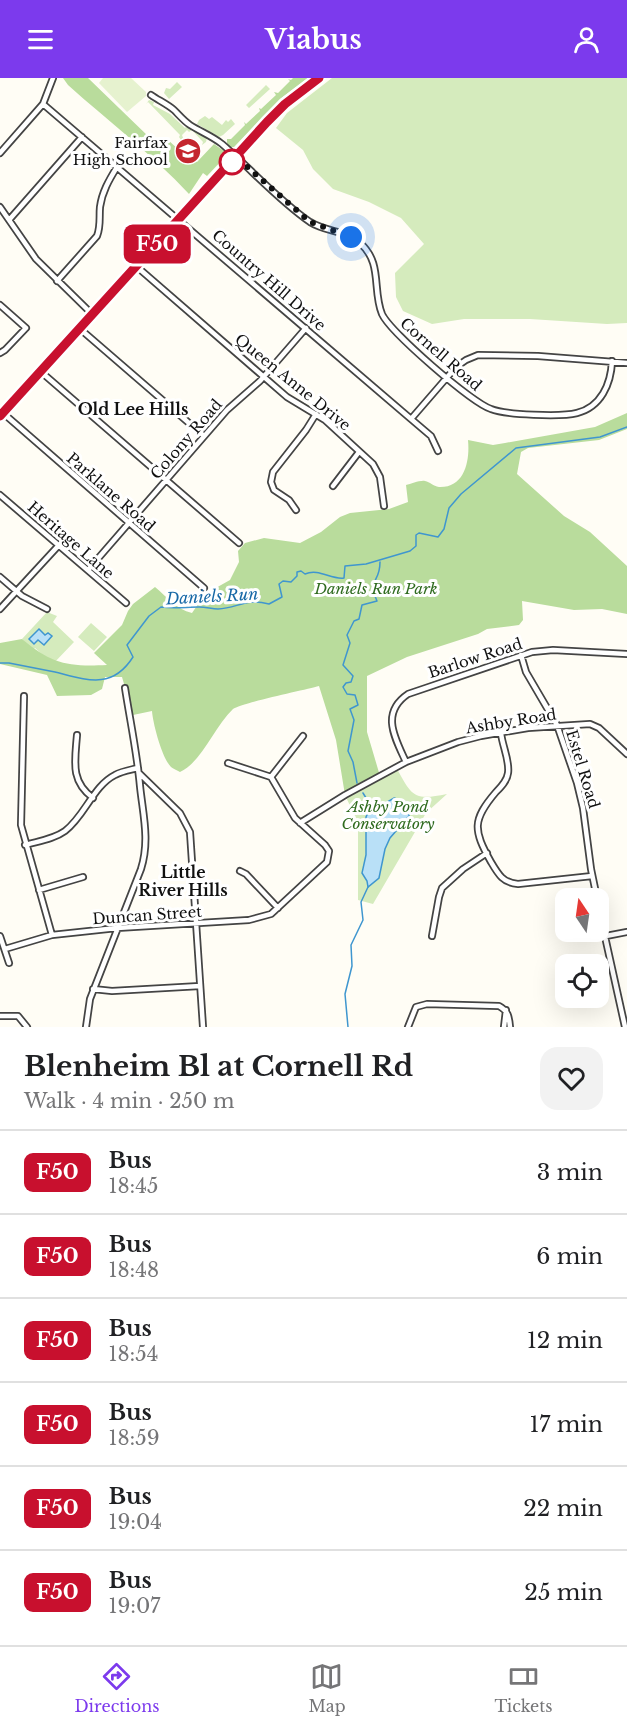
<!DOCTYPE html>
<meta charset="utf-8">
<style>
body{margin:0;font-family:"Libre Baskerville",serif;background:#f2f2f2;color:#202124;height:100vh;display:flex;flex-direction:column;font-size:22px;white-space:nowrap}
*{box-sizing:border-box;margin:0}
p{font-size:20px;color:#757577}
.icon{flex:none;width:33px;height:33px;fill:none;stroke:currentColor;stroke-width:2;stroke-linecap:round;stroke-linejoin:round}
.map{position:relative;height:949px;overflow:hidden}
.side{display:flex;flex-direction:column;background:#fff;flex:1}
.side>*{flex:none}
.badge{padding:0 12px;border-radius:9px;font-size:21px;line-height:39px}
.needle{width:39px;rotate:347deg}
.tools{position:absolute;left:555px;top:810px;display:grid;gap:12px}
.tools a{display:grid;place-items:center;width:54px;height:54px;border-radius:12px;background:#fff;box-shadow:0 6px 24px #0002;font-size:30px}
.you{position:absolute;width:30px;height:30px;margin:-15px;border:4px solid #fff;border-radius:50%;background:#1a73e8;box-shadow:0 0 0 9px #1a73e833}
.map>.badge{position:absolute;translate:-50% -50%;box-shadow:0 0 0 3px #fff}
.round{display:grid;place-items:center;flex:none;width:63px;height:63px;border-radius:18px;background:#f2f2f2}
.head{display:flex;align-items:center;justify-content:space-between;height:102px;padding:0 24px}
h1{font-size:28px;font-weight:800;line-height:45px}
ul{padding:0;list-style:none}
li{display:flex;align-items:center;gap:18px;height:84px;padding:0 24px;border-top:2px solid #e0e0e0}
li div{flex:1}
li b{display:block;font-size:22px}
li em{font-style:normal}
li .badge{min-width:66px;font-weight:700;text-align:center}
header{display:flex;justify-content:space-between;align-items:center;height:78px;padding:0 24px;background:#7c3aed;color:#fff;font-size:27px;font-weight:800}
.menu{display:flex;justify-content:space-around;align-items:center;height:84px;border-top:2px solid #e0e0e0;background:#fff;font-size:16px;color:#757577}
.menu a{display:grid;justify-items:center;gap:3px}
.menu .current{color:#7c3aed}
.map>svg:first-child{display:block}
.green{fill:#d5ebbd}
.forest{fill:#b9dc9c}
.pitch{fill:#e6f2cf}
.water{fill:#b9e0f7;stroke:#3f96cf;stroke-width:1.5}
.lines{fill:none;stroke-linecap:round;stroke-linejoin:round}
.stream{stroke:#3f96cf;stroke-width:1.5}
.minor-casing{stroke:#444;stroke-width:8}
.secondary-casing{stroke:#333;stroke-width:10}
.minor{stroke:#fff;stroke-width:4.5}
.secondary{stroke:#fff6b0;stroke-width:7}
.line-casing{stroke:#fff;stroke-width:14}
.line{stroke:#c8102e;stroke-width:9}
.walk{stroke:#111;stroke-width:6;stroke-dasharray:0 10.8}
.stop-dot{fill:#fff;stroke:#c8102e;stroke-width:3}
.labels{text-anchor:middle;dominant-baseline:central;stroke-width:6;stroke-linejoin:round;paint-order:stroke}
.poi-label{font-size:15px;fill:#111;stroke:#fff;text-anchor:end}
.street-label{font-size:15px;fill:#111;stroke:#fff}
.park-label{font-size:15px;font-style:italic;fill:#2f6b1f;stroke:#fff}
.neighbourhood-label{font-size:16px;font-weight:bold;fill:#111;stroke:#fff}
.water-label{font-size:16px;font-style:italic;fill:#1768a6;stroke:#fff}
</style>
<header><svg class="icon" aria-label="menu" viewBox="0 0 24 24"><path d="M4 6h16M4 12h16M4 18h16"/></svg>Viabus<svg class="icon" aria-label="person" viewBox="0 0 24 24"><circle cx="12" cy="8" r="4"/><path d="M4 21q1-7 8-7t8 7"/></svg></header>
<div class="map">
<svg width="627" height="949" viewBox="0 0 627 949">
<rect width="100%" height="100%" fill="#fffdf5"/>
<path class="green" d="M332 0H627V245L607 246 530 241H464L432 246 403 233 396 219 395 195 424 166 401 140 369 124 333 111 313 91 303 72 276 50 287 35Z
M177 4 182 9 169 21 164 15 166 10 170 11Z
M266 7 270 11 249 30 246 27Z
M149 22 154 24 153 27 170 36 185 50 187 48 207 60 206 64 202 67 203 64 192 52 189 54 187 52 182 57 183 60 181 62 179 59 180 57 148 24 146 26Z
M205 38 209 41 212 39 222 47 226 42 228 44 231 41 235 46 223 57 219 59 197 46 199 42Z
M47 534 57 538 53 544 74 564 53 586 35 570 32 573 22 561Z
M91 545 107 559 94 573 78 559Z
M396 689C412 718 413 723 447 716L426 735 373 826 358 822V745L345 717Z"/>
<path class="forest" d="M63 0H88L150 60 167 61 192 84 194 82 197 84 214 66 224 73 225 79 207 98 203 95 189 116C152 76 108 43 68 7Z
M293 0H308L280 21 234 69H229L227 65V61H231L245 47 244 44 246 46 260 33 259 30 261 31 276 17 274 14 278 15 290 3 288 1 291 2Z
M627 335V351L599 362 528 370 521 374 517 396 564 438 590 454 627 488V536L602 531 574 532 522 523 523 542 519 547 487 551 478 556 407 579 367 598V654L380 698 345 717 336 662 319 608C305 612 241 625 233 631 214 649 202 684 180 694 177 692 173 691 171 689 162 680 153 646 152 633L133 637 122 599H105L102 611 91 617 57 618 47 597 0 586V565L22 561C52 586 68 589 107 587L94 575 122 547 128 533 133 526 155 509C167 519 176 531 192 535L205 516 230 502 239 484 238 473 245 465 264 460 300 465 321 454 340 439 350 435 389 431 408 424 406 407C411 406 420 402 425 403 430 404 433 408 439 409 465 410 470 382 468 362L493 367 505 365 595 349Z"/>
<path class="pitch" d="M103 0H131L146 14V18L127 34 99 5Z"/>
<path class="water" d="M39 551 45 557 48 555 52 558 44 567 38 562 34 566 29 561Z
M394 720 409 725V738L390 760 385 771 379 800 368 809 367 803 362 795 366 777V739L368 735Z"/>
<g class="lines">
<path class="stream" d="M0 585H9C25 588 40 591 55 594 87 602 112 612 133 579L127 567 149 538 161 529C175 531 186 529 199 529 206 529 212 531 218 531 238 530 245 520 269 526L282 519 279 506 283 503 291 504 297 498V494L301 493 305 496C319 490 331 502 344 500L345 488 366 486 410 473 416 468V457L419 455 438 459 444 451 449 430 461 416 516 370 600 359 627 349
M357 705 353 684 348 673 354 642 350 631 358 627 355 617 347 616 343 609 346 605 351 604 353 598 343 587 350 565 347 557 354 543 359 541 362 527 377 523C367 500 380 506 380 484
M363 715 374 733
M348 949 345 916 352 888 351 867 363 842 361 824 368 809"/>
<defs>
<path id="minor" d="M151 17C158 22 167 26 174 32 179 37 184 43 190 47 201 54 212 58 222 66 251 91 278 122 310 144 326 154 345 152 360 165 383 185 372 212 382 236 390 254 472 325 491 331 506 337 561 339 577 335 601 329 611 306 612 283
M43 26 411 341 431 358 438 373
M0 75 43 26 53 0
M0 129 36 181 92 236
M9 142 82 59
M136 188 287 319 325 342 373 386 380 399 384 428
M57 203 97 158C101 148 99 139 100 129 102 114 109 102 117 89
M0 227 26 250
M79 250 204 358
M0 275 5 272 26 250
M40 293 239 465
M3 335 204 510
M411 341 456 289 466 282 478 277 538 278 627 285
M333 408 359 374
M0 417 126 525
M296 432 289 422 274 412 271 404 273 394 306 352 316 336
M88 492 227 332 260 303 306 250
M0 499 22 518 47 531
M0 531 59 467
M521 577 526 594 557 647 577 705 583 730 591 791 597 820
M24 618 21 747 52 857
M501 655C502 667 510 683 508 695 507 703 501 709 496 714 472 742 473 752 491 784 498 796 503 805 518 806L592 798
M77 657C75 683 70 703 93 720
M406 684C395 660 380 635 408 616L532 574 553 572 627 576
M139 695 180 735 190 754 203 949
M271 699 303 658
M300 745 345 717 406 684 458 664 481 658 528 650 590 646 599 650 627 676
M25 767C39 763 54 761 65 753 85 738 93 708 115 697 122 693 130 692 138 690
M240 793 246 796 278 830
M39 812 83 799
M598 827 625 949
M0 858 9 885
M432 858 439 819 442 810 463 791 487 775
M606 858 627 854
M5 871 52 857 117 850 249 842 271 836 327 784 329 773 325 767 295 740 271 699 228 685
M93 911 112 913 200 908
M0 938H18L27 949
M86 949 90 921 141 791C150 762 143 737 140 708 137 675 130 642 125 610
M408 949 416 929 427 926 499 928C508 933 509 938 510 949
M504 949 506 932"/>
<path id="secondary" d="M0 338 267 44 285 26 319 0"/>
</defs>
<use href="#minor" class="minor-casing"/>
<use href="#secondary" class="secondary-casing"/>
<use href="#minor" class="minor"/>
<use href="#secondary" class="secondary"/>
</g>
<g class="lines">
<defs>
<path id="line" d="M0 338 267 44 285 26 319 0"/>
</defs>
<use href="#line" class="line-casing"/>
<use href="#line" class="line"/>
<path class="walk" d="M232 84 236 79 310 144 351 159"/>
</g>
<defs>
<symbol id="school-disc" viewBox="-11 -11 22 22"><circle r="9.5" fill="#c4262e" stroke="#fff"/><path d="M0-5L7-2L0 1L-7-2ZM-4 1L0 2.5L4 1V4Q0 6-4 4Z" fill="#fff"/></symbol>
</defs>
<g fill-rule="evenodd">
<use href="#school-disc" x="173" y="58" width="30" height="30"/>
</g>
<circle class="stop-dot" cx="232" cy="84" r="12"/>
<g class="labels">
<g class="poi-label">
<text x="168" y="64">Fairfax<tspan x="168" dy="17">High School</tspan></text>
</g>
<g class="street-label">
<text transform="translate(269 202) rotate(41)">Country Hill Drive</text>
<text transform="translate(441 276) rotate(41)">Cornell Road</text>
<text transform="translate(293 304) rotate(39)">Queen Anne Drive</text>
<text transform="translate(186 361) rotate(-49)">Colony Road</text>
<text transform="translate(111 414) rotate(41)">Parklane Road</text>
<text transform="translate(71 462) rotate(41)">Heritage Lane</text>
<text transform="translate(475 580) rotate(-18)">Barlow Road</text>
<text transform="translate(511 643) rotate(-9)">Ashby Road</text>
<text transform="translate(583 691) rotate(73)">Estel Road</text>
<text transform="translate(147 837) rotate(-4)">Duncan Street</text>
</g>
<g class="park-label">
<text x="376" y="510">Daniels Run Park</text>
<text x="388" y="728">Ashby Pond<tspan x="388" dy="17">Conservatory</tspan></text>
</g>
<g class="neighbourhood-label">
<text x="133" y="331">Old Lee Hills</text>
<text x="183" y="794">Little<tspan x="183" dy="18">River Hills</tspan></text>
</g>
<g class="water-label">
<text transform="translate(212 518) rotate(-3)">Daniels Run</text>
</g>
</g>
</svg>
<div class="tools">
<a><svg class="needle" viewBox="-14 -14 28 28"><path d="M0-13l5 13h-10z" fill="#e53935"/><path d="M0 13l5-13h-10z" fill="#757577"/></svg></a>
<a><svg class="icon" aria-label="locate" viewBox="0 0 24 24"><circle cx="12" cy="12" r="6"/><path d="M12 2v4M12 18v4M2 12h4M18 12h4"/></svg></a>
</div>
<div class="you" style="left:351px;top:159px"></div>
<b class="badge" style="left:157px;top:166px;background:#c8102e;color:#fff">F50</b>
</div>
<section class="side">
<div class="head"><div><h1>Blenheim Bl at Cornell Rd</h1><p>Walk · 4 min · 250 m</p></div><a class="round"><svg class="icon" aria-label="heart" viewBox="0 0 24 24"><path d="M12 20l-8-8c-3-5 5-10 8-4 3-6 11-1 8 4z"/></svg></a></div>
<ul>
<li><span class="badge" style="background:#c8102e;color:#fff">F50</span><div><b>Bus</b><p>18:45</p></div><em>3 min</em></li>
<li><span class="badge" style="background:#c8102e;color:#fff">F50</span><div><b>Bus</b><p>18:48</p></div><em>6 min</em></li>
<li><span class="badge" style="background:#c8102e;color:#fff">F50</span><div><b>Bus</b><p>18:54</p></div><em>12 min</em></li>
<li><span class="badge" style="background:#c8102e;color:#fff">F50</span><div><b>Bus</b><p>18:59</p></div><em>17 min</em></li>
<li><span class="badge" style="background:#c8102e;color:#fff">F50</span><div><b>Bus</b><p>19:04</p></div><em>22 min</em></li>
<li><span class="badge" style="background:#c8102e;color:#fff">F50</span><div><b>Bus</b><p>19:07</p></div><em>25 min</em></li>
</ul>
</section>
<nav class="menu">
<a class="current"><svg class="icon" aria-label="directions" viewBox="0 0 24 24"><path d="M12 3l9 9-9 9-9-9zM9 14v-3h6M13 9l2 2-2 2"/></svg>Directions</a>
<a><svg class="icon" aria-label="map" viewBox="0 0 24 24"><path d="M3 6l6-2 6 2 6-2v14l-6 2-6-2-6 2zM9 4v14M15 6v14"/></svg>Map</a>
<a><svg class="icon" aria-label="tickets" viewBox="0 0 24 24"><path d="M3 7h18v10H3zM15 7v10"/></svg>Tickets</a>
</nav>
